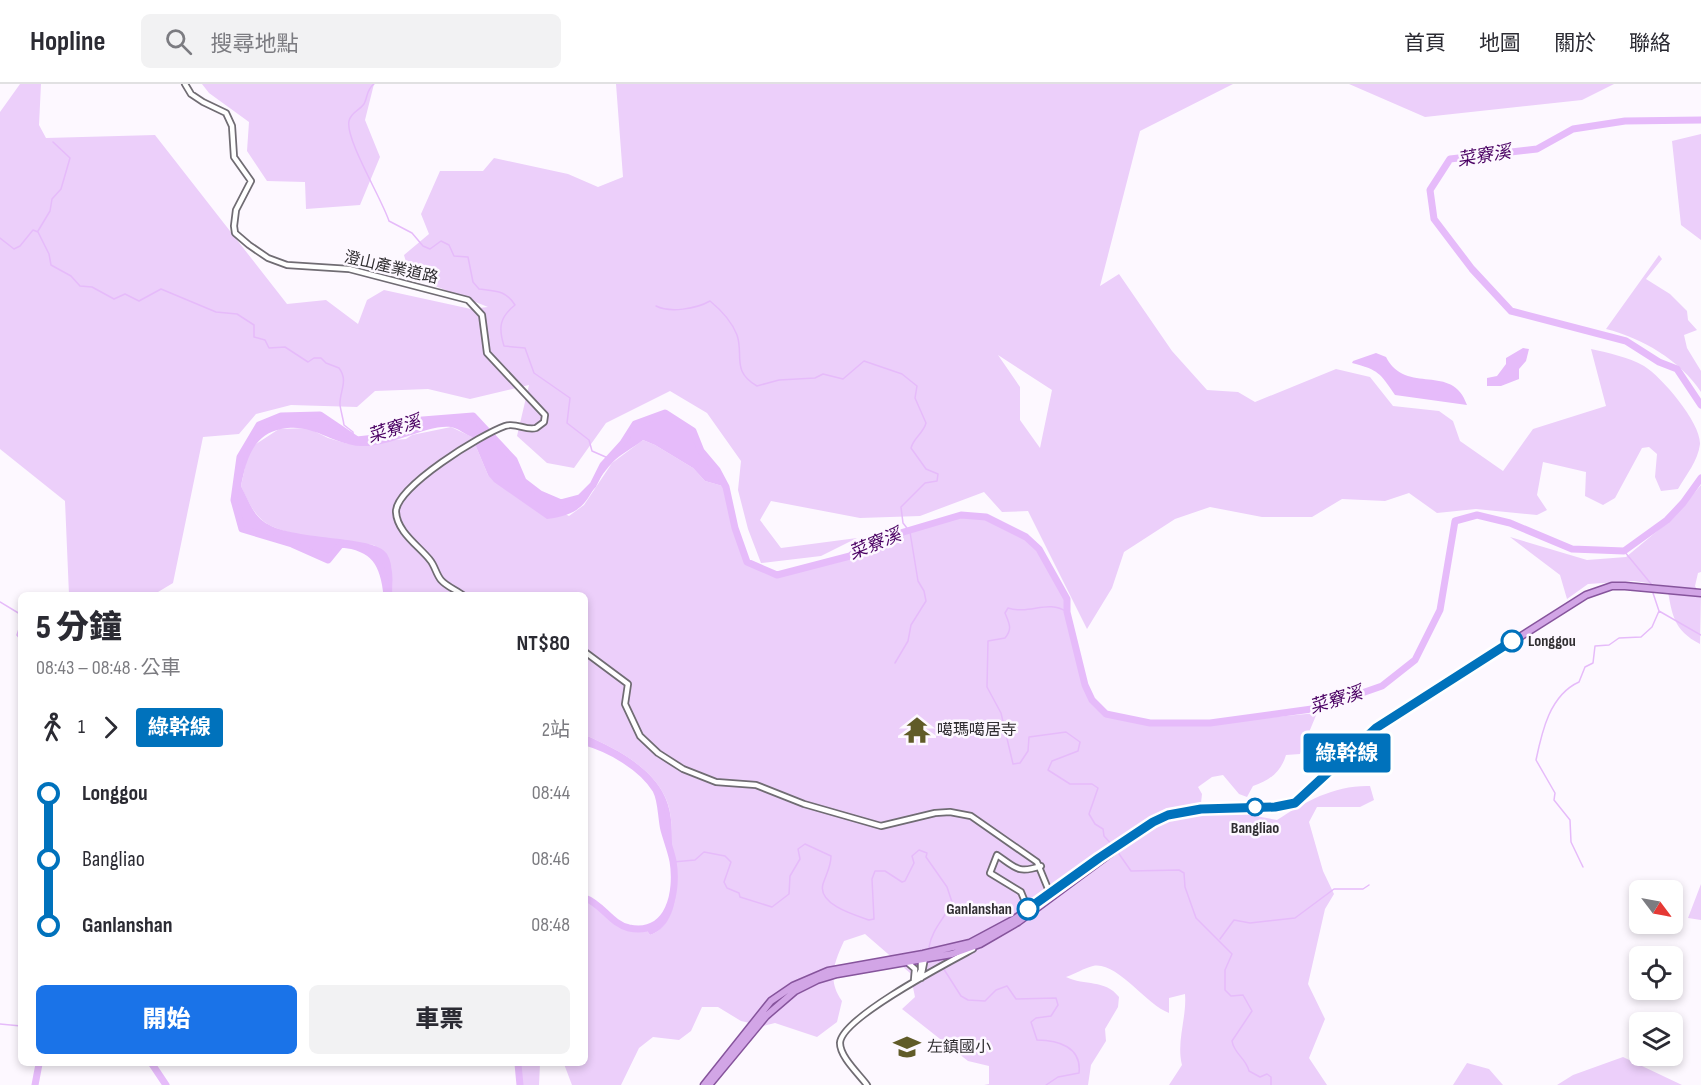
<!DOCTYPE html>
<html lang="zh-TW">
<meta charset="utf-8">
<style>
body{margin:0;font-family:"Sofia Sans Condensed","Noto Sans TC",sans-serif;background:#f2f2f3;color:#2b2b33;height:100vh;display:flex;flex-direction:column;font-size:22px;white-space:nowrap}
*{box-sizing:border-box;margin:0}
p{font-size:20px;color:#7c7c81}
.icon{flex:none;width:33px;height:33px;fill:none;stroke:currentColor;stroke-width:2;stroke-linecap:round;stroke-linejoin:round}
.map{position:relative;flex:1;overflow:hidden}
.sheet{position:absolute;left:18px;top:508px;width:570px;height:474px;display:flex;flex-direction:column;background:#fff;border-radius:9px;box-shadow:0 3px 9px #0003}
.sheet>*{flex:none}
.badge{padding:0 12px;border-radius:4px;font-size:21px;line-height:39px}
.needle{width:39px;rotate:122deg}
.buttons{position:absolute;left:1629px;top:796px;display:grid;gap:12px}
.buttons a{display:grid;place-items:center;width:54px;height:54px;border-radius:9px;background:#fff;box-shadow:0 3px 9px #0003;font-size:30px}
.map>.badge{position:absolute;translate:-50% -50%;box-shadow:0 0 0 3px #fff}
.legs{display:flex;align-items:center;gap:9px;height:66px;padding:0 18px;font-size:20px}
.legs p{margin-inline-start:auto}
.head{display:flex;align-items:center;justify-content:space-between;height:102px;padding:0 18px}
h1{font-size:33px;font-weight:800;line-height:45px}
.action{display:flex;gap:12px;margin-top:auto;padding:12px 18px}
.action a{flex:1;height:69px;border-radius:9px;background:#1a73e8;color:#fff;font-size:24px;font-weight:800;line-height:69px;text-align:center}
.action a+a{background:#f2f2f3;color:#2b2b33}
ul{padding:0 18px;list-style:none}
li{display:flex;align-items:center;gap:21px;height:66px;font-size:22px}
li i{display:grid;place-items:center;width:9px;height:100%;margin:0 8px;background:currentColor}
li i::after{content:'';width:15px;height:15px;margin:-8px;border:4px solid;border-radius:50%;background:#fff}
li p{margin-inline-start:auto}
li:first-child i{background:linear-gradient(#0000 50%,currentColor 0)}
li:last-child i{background:linear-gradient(currentColor 50%,#0000 0)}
header{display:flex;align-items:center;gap:36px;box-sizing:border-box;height:84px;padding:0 30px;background:#fff;border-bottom:2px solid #e1e1e2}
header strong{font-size:28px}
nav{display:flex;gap:33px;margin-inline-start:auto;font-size:21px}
.search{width:420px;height:54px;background:#f2f2f3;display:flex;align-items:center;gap:15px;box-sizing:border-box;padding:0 21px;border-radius:9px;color:#7c7c81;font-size:22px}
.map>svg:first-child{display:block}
.green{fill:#eccffa;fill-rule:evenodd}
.water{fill:#e6bbfa}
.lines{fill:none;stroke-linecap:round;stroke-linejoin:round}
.stream{stroke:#e6bbfa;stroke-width:1.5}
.river{stroke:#e6bbfa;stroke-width:7}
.minor-casing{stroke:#706c73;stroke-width:8}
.major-casing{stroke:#86549c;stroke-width:9}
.minor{stroke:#fff;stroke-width:4.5}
.major{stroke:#d2a5e6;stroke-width:6}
.line-1-casing{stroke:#fff;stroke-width:14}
.line-1{stroke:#0072bc;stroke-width:9}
.stop-1-dot{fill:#fff;stroke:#0072bc;stroke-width:3}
.labels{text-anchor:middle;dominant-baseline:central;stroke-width:5;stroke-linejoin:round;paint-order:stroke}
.street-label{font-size:16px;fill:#302e31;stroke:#fdf8ff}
.stop-label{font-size:16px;font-weight:bold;fill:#302e31;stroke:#fdf8ff;text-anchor:start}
.poi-label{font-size:16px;fill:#302e31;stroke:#fdf8ff;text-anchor:start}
.water-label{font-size:18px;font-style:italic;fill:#4a0163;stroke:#fdf8ff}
</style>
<header>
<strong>Hopline</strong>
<div class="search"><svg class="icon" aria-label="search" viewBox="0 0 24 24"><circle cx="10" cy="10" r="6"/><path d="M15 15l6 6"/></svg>搜尋地點</div>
<nav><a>首頁</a><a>地圖</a><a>關於</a><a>聯絡</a></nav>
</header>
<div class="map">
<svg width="1701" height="1001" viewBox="0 0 1701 1001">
<rect width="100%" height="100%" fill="#fdf8ff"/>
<path class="green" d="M20 0H41L39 41 46 54 155 51 287 220 326 216 358 240 367 216 384 206 471 225 488 223 410 192 404 171 429 150 421 130 440 87H483L494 74 568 90 598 103 623 93 616 0H1233L1140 47 1100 202 1119 190 1172 267 1207 306 1238 308 1255 318 1336 285 1370 293 1393 322 1439 327 1453 337 1460 357 1503 387 1533 345 1606 322 1591 265C1609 269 1628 273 1644 282 1662 293 1701 339 1700 360 1698 377 1686 391 1678 405L1661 407 1655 393 1657 370 1649 363 1642 364 1615 414 1603 421 1585 412 1586 388 1543 378 1537 411 1547 426 1537 431 1476 425 1437 429 1409 409 1385 417 1342 415 1312 433H1262L1210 423 1175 435 1124 468 1112 504 1087 545 1028 427 1002 428 984 408 920 432 860 434 771 417 760 436 781 464 857 454 821 472 761 479 748 445 738 406 741 377 707 329 670 307 606 339 574 384 547 379 517 352 529 301 470 315 428 305 375 307 357 323 291 321 256 330 239 350 203 353 173 499 153 511H69L65 417 0 365V28ZM998 271 1052 306 1040 364 1020 336V303Z
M202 0H374L365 36 380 73 360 121 306 125 305 98 267 97 247 67 249 38 209 9Z
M1349 0H1614L1582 16 1425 33Z
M1701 50V156L1681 141 1672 57Z
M1659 171 1662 175 1646 195 1670 210 1687 227 1688 236 1697 246 1684 251 1687 264 1701 287V308C1680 276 1642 254 1606 245Z
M451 343 472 353 488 391 569 432 584 421 612 379 643 356 655 361 693 384 705 397 726 403 735 444 747 478 777 491 807 485 961 431 986 433 1026 453 1039 465 1067 515V528L1085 601 1092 616 1106 630 1150 639H1210L1317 629 1300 670 1286 671C1281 688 1269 697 1253 702L1247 713 1239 710 1223 691 1212 693 1198 703 1202 710 1201 719 1264 721 1256 732 1277 736C1306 717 1335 701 1370 702L1374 716 1360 723H1317L1309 738 1323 787 1334 810 1325 825 1308 900 1325 935 1309 974 1327 1001H1169L1182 981C1176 957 1187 934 1185 910L1169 914V929C1146 921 1117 877 1093 882 1084 884 1075 890 1066 893 1085 902 1105 895 1119 913L1118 923 1105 945 1106 957 1091 981 1088 1001H984L989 1000V982L968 977 902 925 915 913 910 889 865 850 844 857C834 879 827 896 842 917L837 938 817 953 775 939 763 942 741 937 718 923H702L691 947 679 956 653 953 639 964 621 1001H572L564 980H585V814C613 824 609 845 645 844L650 851C678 841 678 798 675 774 674 769 671 765 672 760 672 742 672 723 662 707 646 680 613 663 585 651V512L393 511 391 481 374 461C347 457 278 454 260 434 251 425 246 413 241 402L248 369 256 360 279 345 308 344 328 354 348 360 406 355 412 351Z
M1701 401V488L1698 489 1695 502 1701 512 1700 560C1673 546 1672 530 1667 502L1634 497 1588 500 1567 515 1560 491 1510 453 1587 476 1626 473 1674 433Z
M1701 800V836L1688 834Z
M1623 973 1682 1001H1557L1573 991Z
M1467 979 1489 985 1503 1001H1453Z
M518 980H540L539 1001H520Z"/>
<path class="water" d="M1523 264 1529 265 1526 277 1519 285V295L1501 302H1487V294L1497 292 1506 280V274Z
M1376 269 1386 273C1406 312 1453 278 1467 321L1395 311C1380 289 1379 286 1352 279L1353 277Z
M665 329 693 347 701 367 717 386 726 403 705 397 693 384 655 361 643 356C633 364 620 370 612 379 585 408 594 429 547 435L494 398 488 391 472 353C466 351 458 344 451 343 427 340 389 364 361 362 330 360 313 338 281 345 252 351 246 377 241 402 247 413 252 429 263 437 289 458 375 450 387 470 394 481 392 499 393 512L387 511C384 479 374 463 341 460L328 476 292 460 242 445 234 416 240 373 259 341 281 332 320 331 357 356 375 354 410 337 473 332 514 376 523 397 540 410 561 419 580 414 593 401 603 381 623 359 635 340Z
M585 651C613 663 646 680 662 707 672 724 672 742 672 760 671 765 674 769 675 774 678 799 679 841 650 851L645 844C688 827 673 782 664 747 661 735 662 718 656 707 644 684 609 665 585 658Z"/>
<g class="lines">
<path class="stream" d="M374 0C366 6 368 13 364 20 359 27 351 28 349 37 345 55 382 115 389 137L412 149 423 162 430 165 441 157 449 161 454 172 468 173 473 198 479 205C495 207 506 206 515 221 500 233 498 243 504 262L525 264 534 289 570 314 567 339 589 356 592 367 608 374
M38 147 50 127 52 115 61 105 70 74 53 58
M0 154 14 165 20 162 33 146 38 148 49 170 51 181 71 192 80 202 92 203 114 215 125 210 139 217 161 205 216 228 237 230 254 241V253L265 256 269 264 285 263 308 278 314 274H321L326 279 339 284C349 297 339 308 340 321 341 328 343 334 344 341L353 348V353
M656 222C670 229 696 225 710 217 721 226 732 238 737 251 744 271 731 287 757 302L779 296 815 294 823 290 843 295 864 277 902 290 917 302 915 314 926 339C923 350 914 353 911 364L926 385 938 390 937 397 925 399 901 423 903 439 910 448 918 497 924 507 926 517 911 541 908 557 895 579
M1624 467 1652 501
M1652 506 1659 527 1701 551
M0 518 20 530 21 537
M1067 528C1048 515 1030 531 1008 524L1005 529C1009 539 1013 545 1005 554L988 557 987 603 1001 629 1013 680 1020 679 1028 667 1029 653 1066 648 1080 658 1078 667 1052 677 1048 686 1070 700H1092L1098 704 1089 730 1095 740 1103 745 1104 752 1114 763
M21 539 17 551 21 556
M1117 767 1131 787 1179 786 1184 789 1185 803 1196 834 1232 870 1225 886V906L1231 912 1243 911 1252 927 1232 957C1234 970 1246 974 1249 987L1260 993 1267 990 1271 993V1001
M673 778 695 776 704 768 725 772 731 778 724 798 727 804 739 809 740 813 772 823 789 810 790 792 800 775 798 765 805 760 831 772C831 783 826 790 823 800 817 820 854 831 869 836L874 835 872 795 875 787H885L902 798 905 797 914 779 912 772 919 766 927 769 926 773 947 803 952 818C945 834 932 845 929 863L932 867
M1583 783 1571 758 1570 736 1554 716 1555 709 1536 676C1542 647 1550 611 1579 598L1585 583 1593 579 1595 562 1609 561 1619 554 1641 553 1652 543 1659 527
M1220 855 1234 836 1250 839 1295 834 1334 805H1363L1369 801
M938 876 961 912 968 916 985 917 996 906 1007 902 1016 915 1056 914 1058 921 1051 932 1036 934 1031 938 1037 956C1058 956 1082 963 1079 989L1058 993 1046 1001
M0 940 21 942"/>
<path class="river" d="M1701 36 1625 37 1573 45 1537 65 1450 75 1430 106 1434 135 1472 185 1511 227 1626 257 1659 278 1677 285 1701 321
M387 512C384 479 374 463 341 460L328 476 292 460 242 445 234 416 240 373 259 341 281 332 320 331 357 356 375 354 410 337 473 332 514 376 523 397 540 410 561 419 580 414 593 401 603 381 623 359 635 340 665 329 693 347 701 367 717 386 726 403 735 444 747 478 777 491 850 472 861 463 880 455 961 431 986 433 1026 453 1039 465 1067 515V528L1085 601 1092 616 1106 630 1150 639H1210L1319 624 1382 602 1415 576 1440 526 1455 437 1477 431 1510 439 1572 465 1624 467 1667 436 1683 419 1701 394
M585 658C610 665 642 683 656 706 662 717 661 734 664 746 667 757 671 767 673 777 678 807 670 852 629 844 611 840 602 820 585 814
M152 980 166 1001
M518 980 520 1001
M35 1001 39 980"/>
<defs>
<path id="minor" d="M185 0 191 10 203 18 226 29 232 42 234 73 251 97 236 126 234 142 235 149 249 161 268 174 287 181 349 185 468 216 482 231 487 269 545 331 544 338 536 344C526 347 516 338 505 342 482 350 395 403 396 428 397 448 419 462 430 476 435 482 436 490 441 496 447 503 457 506 464 512
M585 568 628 600 625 620 640 652 658 669 683 685 716 698 756 701 804 720 881 742 935 729 950 728 971 732 1037 778 1051 812
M1028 825 1021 808 990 789 997 771C1016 784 1018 790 1041 782
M907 878 915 885 914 896
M921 894 925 874
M915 897 921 886V874
M867 1001C859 990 840 973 840 959 841 934 949 878 973 865"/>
<path id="major" d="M704 1001 771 917 793 902 828 887 923 870 970 859 1013 836 1106 772
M709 1001 766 932 795 907 817 896 837 890 952 870 980 860 1018 838 1127 757 1153 738 1168 731 1201 725 1275 723 1295 719 1376 644 1586 511 1612 502H1625L1701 509"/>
</defs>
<use href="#minor" class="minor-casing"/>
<use href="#major" class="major-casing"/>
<use href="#minor" class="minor"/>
<use href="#major" class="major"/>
</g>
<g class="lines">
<defs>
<path id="line-1" d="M1028 825 1099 774 1153 738 1168 731 1201 725 1275 723 1295 719 1376 644 1512 557"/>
</defs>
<use href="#line-1" class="line-1-casing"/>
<use href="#line-1" class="line-1"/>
</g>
<defs>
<symbol id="temple-bare" viewBox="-9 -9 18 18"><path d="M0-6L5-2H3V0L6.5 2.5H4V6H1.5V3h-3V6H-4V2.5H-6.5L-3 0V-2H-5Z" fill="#605b28" stroke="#fdf8ff" stroke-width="2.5" paint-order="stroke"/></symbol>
<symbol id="school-bare" viewBox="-9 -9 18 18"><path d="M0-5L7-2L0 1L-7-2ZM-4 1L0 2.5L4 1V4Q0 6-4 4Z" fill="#605b28" stroke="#fdf8ff" stroke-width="2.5" paint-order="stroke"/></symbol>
</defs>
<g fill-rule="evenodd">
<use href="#temple-bare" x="898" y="627" width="38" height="38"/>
<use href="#school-bare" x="888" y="944" width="38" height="38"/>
</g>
<g class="stop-1-dot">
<circle cx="1512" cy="557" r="10"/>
<circle cx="1255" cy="723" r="8"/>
<circle cx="1028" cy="825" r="10"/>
</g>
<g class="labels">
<g class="street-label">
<text transform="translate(391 184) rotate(13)">澄山產業道路</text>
</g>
<g class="stop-label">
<text x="1528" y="557">Longgou</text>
<text x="1255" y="744" text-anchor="middle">Bangliao</text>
<text x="1012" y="825" text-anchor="end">Ganlanshan</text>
</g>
<g class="poi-label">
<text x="937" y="646">噶瑪噶居寺</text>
<text x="927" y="963">左鎮國小</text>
</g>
<g class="water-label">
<text transform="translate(1484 72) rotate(-9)">菜竂溪</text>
<text transform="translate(394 345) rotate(-17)">菜竂溪</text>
<text transform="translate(875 460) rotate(-22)">菜竂溪</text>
<text transform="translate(1336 616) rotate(-17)">菜竂溪</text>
</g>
</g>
</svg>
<div class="buttons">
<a><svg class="needle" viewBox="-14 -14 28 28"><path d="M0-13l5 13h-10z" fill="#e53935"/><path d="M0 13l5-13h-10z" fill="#7c7c81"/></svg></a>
<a><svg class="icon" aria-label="locate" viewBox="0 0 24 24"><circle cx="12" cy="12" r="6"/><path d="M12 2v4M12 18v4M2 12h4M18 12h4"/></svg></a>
<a><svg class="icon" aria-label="layers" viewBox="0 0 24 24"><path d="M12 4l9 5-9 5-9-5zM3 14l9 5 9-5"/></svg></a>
</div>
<b class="badge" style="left:1347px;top:669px;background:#0072bc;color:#fff">綠幹線</b>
<section class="sheet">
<div class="head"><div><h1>5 分鐘</h1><p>08:43 – 08:48 · 公車</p></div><b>NT$80</b></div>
<div class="legs"><svg class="icon" aria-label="walk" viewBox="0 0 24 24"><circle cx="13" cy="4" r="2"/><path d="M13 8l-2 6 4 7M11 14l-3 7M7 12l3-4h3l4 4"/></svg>1<svg class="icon" aria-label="forward" viewBox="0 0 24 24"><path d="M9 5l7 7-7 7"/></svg><b class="badge" style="background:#0072bc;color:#fff">綠幹線</b><p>2站</p></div>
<ul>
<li><i style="color:#0072bc"></i><b>Longgou</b><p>08:44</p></li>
<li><i style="color:#0072bc"></i><span>Bangliao</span><p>08:46</p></li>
<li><i style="color:#0072bc"></i><b>Ganlanshan</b><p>08:48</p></li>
</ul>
<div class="action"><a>開始</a><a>車票</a></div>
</section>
</div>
